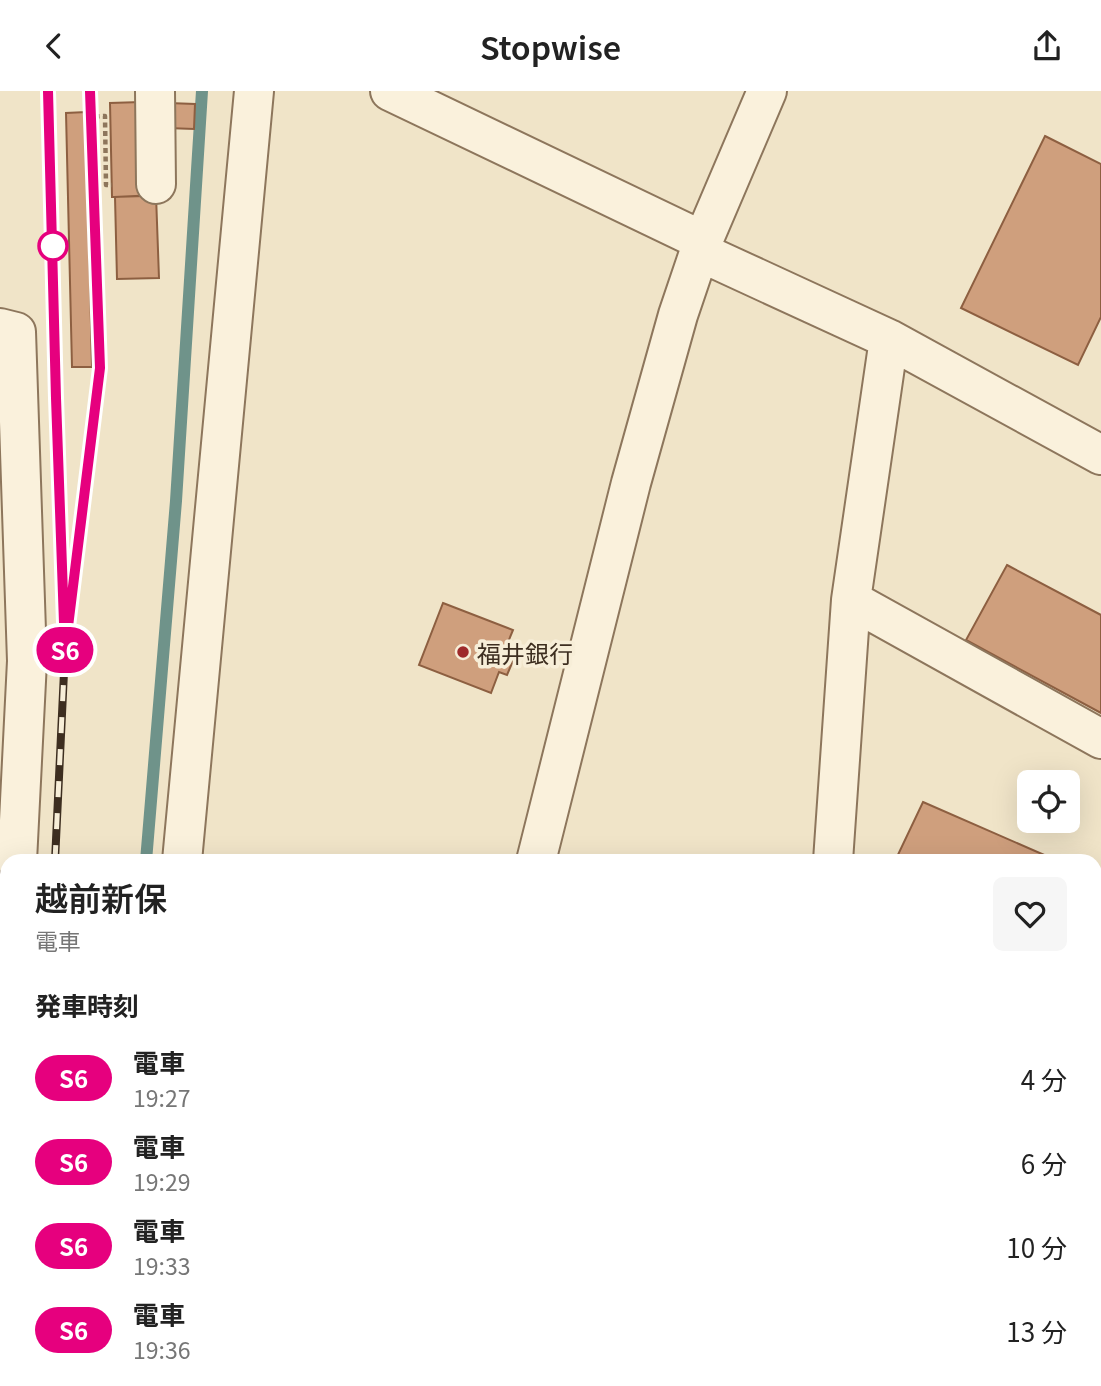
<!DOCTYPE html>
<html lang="ja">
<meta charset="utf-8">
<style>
body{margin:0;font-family:Georgia,"Noto Sans JP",serif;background:#f6f6f6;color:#222;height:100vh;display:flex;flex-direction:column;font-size:26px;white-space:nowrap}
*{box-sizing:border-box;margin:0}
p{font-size:23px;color:#767676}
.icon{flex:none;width:38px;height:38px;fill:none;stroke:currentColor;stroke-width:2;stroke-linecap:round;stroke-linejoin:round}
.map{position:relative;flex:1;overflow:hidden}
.sheet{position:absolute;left:0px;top:763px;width:1102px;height:532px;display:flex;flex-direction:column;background:#fff;border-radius:21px 21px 0 0;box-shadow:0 7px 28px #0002}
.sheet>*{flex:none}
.badge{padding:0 14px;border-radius:23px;font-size:24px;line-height:46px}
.buttons{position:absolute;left:1017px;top:679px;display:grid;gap:14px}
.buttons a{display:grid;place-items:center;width:63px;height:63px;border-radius:10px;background:#fff;box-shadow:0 7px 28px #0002;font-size:35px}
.map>.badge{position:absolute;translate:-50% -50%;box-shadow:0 0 0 4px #fff}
h2{padding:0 35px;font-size:26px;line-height:63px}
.round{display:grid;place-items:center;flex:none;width:74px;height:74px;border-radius:10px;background:#f6f6f6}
.headline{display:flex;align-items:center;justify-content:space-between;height:119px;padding:0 35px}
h1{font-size:33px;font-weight:600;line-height:52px}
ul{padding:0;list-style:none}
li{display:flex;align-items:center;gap:21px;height:84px;padding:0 35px}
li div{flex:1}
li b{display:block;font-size:26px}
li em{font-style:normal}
li .badge{min-width:77px;font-weight:700;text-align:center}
header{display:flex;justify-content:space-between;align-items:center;height:91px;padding:0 35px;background:#fff;font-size:32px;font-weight:600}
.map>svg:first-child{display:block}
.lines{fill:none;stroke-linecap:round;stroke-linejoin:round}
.stream{stroke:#6f938a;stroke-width:12}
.building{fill:#cf9f7d;stroke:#8d5f41;stroke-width:2}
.minor-casing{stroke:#8d765c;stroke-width:42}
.path{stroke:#8d765c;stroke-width:4.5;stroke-dasharray:5 3.5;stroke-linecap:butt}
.minor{stroke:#faf1dc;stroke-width:38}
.rail-casing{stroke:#3d2e20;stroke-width:8}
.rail{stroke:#f7eed8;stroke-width:5;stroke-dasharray:16;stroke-linecap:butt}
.line-casing{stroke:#fff;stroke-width:16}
.line{stroke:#e6007e;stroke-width:10}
.stop-dot{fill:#fff;stroke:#e6007e;stroke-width:3.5}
.poi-dot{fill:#9e2a2b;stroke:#f7eed8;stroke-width:2.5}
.labels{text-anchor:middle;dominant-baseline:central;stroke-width:7;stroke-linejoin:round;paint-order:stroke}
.poi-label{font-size:24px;fill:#3d2e20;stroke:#f7eed8;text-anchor:start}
</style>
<header><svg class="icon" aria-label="back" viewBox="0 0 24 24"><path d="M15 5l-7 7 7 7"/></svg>Stopwise<svg class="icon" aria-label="share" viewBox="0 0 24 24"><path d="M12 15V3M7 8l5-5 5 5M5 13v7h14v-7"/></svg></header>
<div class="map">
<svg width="1101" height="1295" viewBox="0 0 1101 1295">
<rect width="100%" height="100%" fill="#f0e4c8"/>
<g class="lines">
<path class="stream" d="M146 770 176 410 202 0
M98 1295 99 1288"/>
</g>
<path class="building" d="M141 11 144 105 112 106 110 12Z
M168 12 195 13 194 38 167 37Z
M86 21 92 276H72L66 22Z
M1045 45 1101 73V226L1078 274 961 217Z
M156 104 159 187 117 188 115 106Z
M1007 474 1101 524V622L966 549Z
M443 512 513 539 504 561 515 565 507 584 499 581 491 602 419 574Z
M923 711 1058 770H895Z
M1096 786 1101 789V1111L1096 1109Z"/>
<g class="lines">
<defs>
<path id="minor" d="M155 0 156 93
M390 0 703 150
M700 161 889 248 1101 364
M0 237 16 241 27 570 17 770
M851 509 1101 648
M182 770 254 0
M536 770 631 392 678 224 703 150 767 0
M833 770 851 509 889 248
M0 1057 3 1058 7 981
M1096 1186 1101 1188
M0 1272 7 1274
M53 1288 76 1295
M134 1295V1288
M403 1295 405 1288"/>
</defs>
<use href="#minor" class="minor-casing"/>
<path class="path" d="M86 26 105 25 106 94H112"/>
<use href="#minor" class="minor"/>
<defs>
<path id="rail" d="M48 0 56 307 63 515
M55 770 65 560 100 277 90 0
M31 1295V1288"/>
</defs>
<use href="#rail" class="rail-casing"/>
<use href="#rail" class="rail"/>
</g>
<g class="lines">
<defs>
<path id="line" d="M48 0 56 307 65 560 100 277 90 0"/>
</defs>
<use href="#line" class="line-casing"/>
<use href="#line" class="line"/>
</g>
<circle class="stop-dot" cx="53" cy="155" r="14"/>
<circle class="poi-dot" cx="463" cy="561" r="7"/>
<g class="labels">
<g class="poi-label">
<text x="477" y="561">福井銀行</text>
</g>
</g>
</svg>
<div class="buttons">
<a><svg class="icon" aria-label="locate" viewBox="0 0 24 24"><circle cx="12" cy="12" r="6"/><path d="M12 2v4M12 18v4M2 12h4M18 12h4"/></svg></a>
</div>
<b class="badge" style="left:65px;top:559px;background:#e6007e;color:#fff">S6</b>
<section class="sheet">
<div class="headline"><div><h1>越前新保</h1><p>電車</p></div><a class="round"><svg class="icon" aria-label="heart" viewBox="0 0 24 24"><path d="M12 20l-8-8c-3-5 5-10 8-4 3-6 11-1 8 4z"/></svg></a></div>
<h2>発車時刻</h2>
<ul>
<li><span class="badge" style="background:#e6007e;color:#fff">S6</span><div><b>電車</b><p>19:27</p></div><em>4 分</em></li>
<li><span class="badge" style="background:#e6007e;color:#fff">S6</span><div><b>電車</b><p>19:29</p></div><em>6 分</em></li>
<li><span class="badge" style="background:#e6007e;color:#fff">S6</span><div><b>電車</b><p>19:33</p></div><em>10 分</em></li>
<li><span class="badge" style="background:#e6007e;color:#fff">S6</span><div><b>電車</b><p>19:36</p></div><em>13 分</em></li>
</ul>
</section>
</div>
